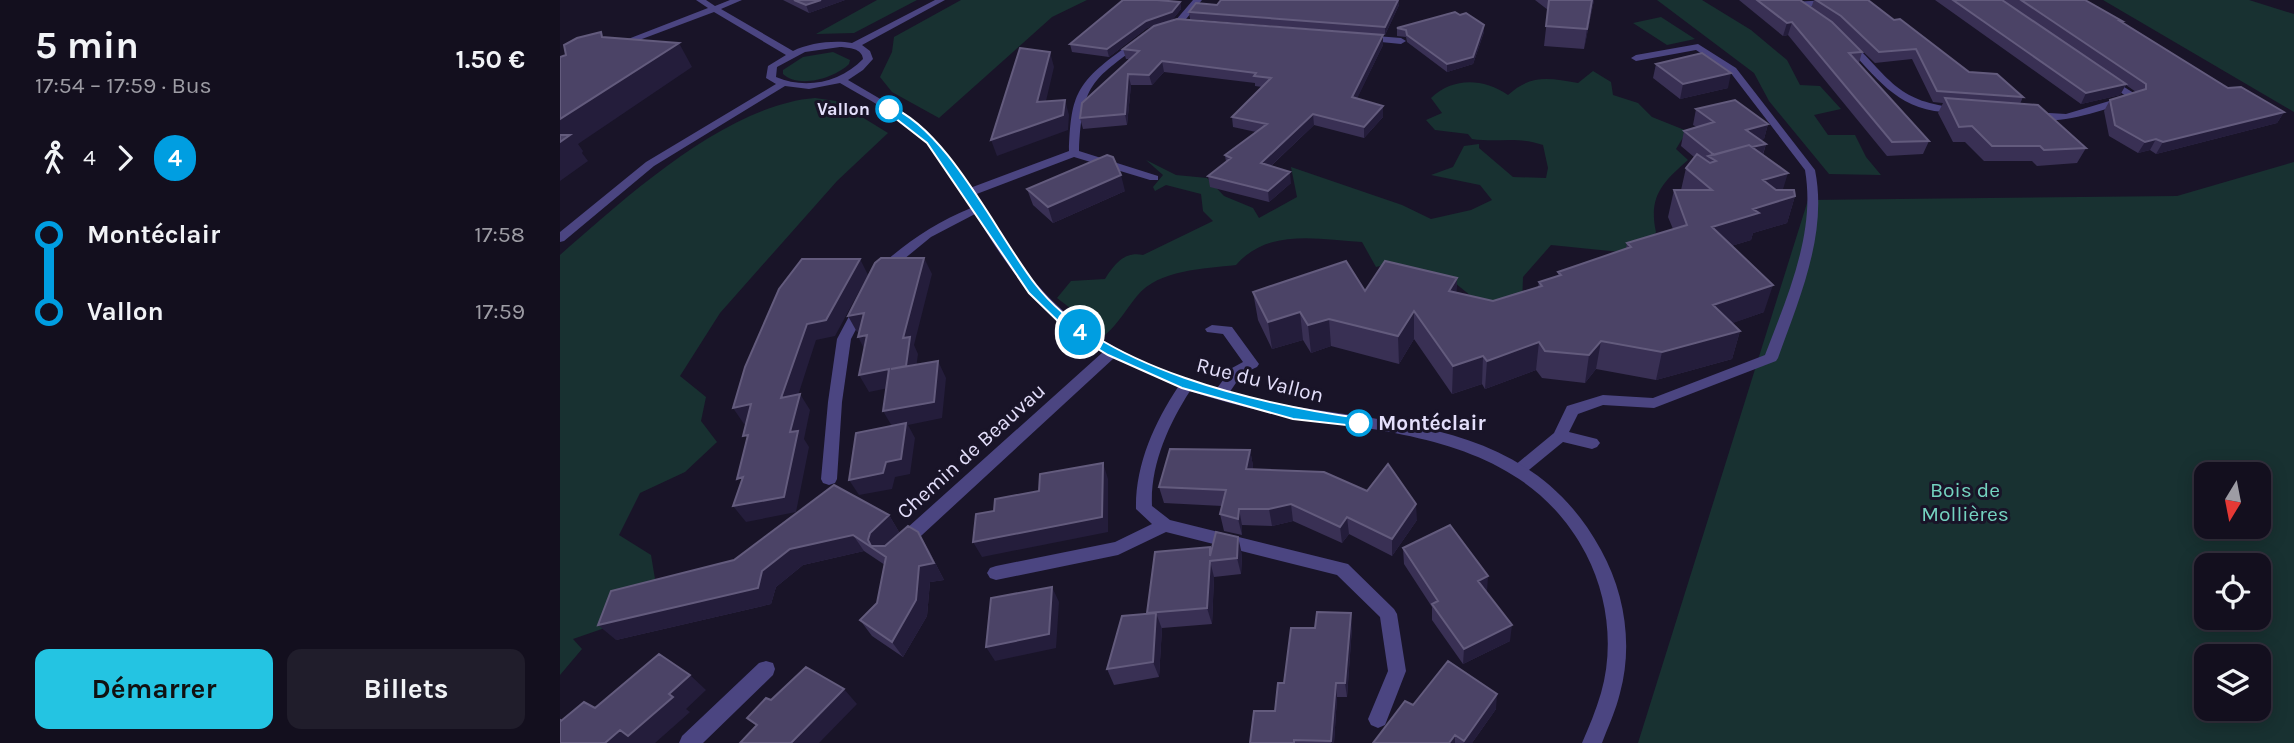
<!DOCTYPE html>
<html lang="fr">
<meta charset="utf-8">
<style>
body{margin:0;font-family:Karla,sans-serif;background:#201d2b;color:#f1f3f6;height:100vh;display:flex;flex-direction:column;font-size:26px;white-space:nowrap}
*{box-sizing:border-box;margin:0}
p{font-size:23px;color:#9d9ca4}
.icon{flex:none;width:38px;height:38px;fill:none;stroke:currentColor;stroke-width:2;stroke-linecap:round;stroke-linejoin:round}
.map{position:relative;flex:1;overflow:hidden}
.panel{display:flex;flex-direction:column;background:#130f1e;width:560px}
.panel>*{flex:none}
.badge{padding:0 14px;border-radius:23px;font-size:24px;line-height:46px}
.needle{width:46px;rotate:190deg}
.tools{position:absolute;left:1634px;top:462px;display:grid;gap:14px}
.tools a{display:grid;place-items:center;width:77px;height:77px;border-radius:14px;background:#130f1e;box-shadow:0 4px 18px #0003,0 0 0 2px #322f3c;font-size:35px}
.map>.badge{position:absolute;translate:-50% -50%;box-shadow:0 0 0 4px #fff}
.legs{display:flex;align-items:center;gap:10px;height:77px;padding:0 35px;font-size:23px}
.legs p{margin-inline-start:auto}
.headline{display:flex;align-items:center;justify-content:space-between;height:119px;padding:0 35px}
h1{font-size:38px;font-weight:700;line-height:52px}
.button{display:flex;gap:14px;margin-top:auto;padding:14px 35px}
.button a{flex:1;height:80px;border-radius:14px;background:#24c4e2;color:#111;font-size:28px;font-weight:700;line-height:80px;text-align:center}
.button a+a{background:#201d2b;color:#f1f3f6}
ul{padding:0 35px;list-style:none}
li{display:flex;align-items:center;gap:24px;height:77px;font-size:26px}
li i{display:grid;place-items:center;width:10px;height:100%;margin:0 9px;background:currentColor}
li i::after{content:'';width:18px;height:18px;margin:-9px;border:5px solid;border-radius:50%;background:#130f1e}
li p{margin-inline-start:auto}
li:first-child i{background:linear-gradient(#0000 50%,currentColor 0)}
li:last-child i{background:linear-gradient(currentColor 50%,#0000 0)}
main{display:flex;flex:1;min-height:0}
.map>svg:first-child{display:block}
.green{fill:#183131;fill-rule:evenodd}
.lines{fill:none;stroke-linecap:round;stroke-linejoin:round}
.lane{fill:#4b4581;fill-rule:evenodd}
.street{fill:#4b4581;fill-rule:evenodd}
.wall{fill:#393054}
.shaded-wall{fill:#241d3b}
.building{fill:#4b4366;stroke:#635b7d;stroke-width:2}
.line-1{fill:#009ee1;stroke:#fff;stroke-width:2}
.stop-1-dot{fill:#fff;stroke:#009ee1;stroke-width:3.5}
.labels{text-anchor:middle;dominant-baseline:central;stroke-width:6;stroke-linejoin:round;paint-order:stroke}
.far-stop-label{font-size:18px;font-weight:bold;fill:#e4dffb;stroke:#191428;text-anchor:end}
.street-label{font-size:21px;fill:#e4dffb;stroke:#191428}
.stop-label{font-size:21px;font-weight:bold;fill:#e4dffb;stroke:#191428;text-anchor:start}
.park-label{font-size:21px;fill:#74d3c0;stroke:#191428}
</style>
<main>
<section class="panel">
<div class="headline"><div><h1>5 min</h1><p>17:54 – 17:59 · Bus</p></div><b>1.50 €</b></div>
<div class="legs"><svg class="icon" aria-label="walk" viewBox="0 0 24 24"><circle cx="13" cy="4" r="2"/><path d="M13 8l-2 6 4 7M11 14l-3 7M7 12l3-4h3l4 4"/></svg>4<svg class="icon" aria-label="forward" viewBox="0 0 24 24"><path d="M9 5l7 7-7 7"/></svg><b class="badge" style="background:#009ee1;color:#fff">4</b></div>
<ul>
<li><i style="color:#009ee1"></i><b>Montéclair</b><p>17:58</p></li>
<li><i style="color:#009ee1"></i><b>Vallon</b><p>17:59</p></li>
</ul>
<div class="button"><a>Démarrer</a><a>Billets</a></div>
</section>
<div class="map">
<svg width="1734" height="743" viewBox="0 0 1734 743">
<rect width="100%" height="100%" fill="#191428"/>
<path class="green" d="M317 0H357L294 33 256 34Z
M401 0H527L492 17 379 118 332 92 320 77 332 52 334 37Z
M1097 0H1142L1191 30 1227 60 1240 85 1260 86 1281 109 1254 115 1268 135H1295L1306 157 1321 175 1269 174 1209 101 1194 73Z
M1543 0H1689L1734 14V112Z
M1101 17 1135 39 1107 45 1073 23Z
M273 52 290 60 289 64C275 78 239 89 223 74V70L243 57Z
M1033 71 1051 82 1053 95 1078 103 1092 117 1127 131 1116 149 1128 160C1103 182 1088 196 1096 232L1080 254 991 245 963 277 962 305 916 300 895 283 828 264 816 267 802 242C758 239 708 228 676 265 644 269 599 269 577 296 566 309 559 323 545 335L497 298 511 281 545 279C554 265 564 251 583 255L653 221 643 211 641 194 606 185 595 191 593 187 603 175 586 160 616 175 647 178 664 196 693 208 699 218 737 197 731 167 842 205 871 219 911 210 932 200 920 185 871 175 893 167 904 146 919 144V148L953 177 986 178 988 168 983 145C955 136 939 143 912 139L908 134 875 130 866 120 882 113 871 98C893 77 923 78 948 95 971 74 989 78 1018 83Z
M255 98 276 101 328 133 277 181 160 313 120 376 146 397 141 421 157 442 125 472 80 493 59 535 91 555 95 579 62 622 13 639 22 649 0 675V255C65 198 166 105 255 98Z
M1734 162V743H1078L1248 200 1617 196ZM1647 474H1699V527H1647ZM1647 565H1699V618H1647ZM1647 656H1699V709H1647Z"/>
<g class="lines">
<path class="lane" d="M1138 44 1176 68 1255 170C1268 234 1239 299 1218 358L1216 361 1094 408 1043 405 1018 414 1009 432 1037 439 1040 443 1037 447 1032 449 1003 442 964 474H954L951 470 954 466 994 433 1007 406 1043 395 1093 398 1205 355C1227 297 1256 233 1245 170L1170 72 1136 50 1076 61 1071 58 1076 55Z
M652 325 672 327 699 364 697 367 682 374 665 399H655L653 395 655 391 672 368 683 362 663 334 647 332 645 329Z"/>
<path class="street" d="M136 0H146L155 6 170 0H182L161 9 233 51C249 43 274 40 292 43L375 0H385L302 45 310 51 313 59 303 70 288 80 346 114 368 132 410 188 509 151C511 98 515 84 559 52 567 46 574 39 583 39V43C531 80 522 85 519 151L598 176V180H590L514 157 414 195C462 270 491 316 574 357 614 377 655 391 698 400 828 426 969 417 1041 550 1065 593 1073 646 1060 693 1056 710 1048 727 1042 743H1022C1029 727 1036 710 1041 693 1054 648 1048 596 1026 554 965 438 837 434 722 415 691 409 660 401 630 391 608 425 590 466 592 506L610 520 788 564 834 609 837 614 846 671 825 725 818 728 811 725 808 719 828 671 820 617 777 575 606 532 558 555 436 580 430 578 427 573 430 568 436 566 555 542 592 524 576 509C575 466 594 423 618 387L554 358 349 547 343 549 337 547 335 542 337 537 543 352C481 315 452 275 415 214L371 237 327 273H319L317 270 319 267C347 242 376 222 411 208 396 184 382 157 361 137 338 114 307 99 280 83L249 89 225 86 94 166 4 241 0 242V232L86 162 216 84 206 78 208 66 226 55 154 12 58 48 50 46 148 8ZM280 47C289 48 302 48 303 59 281 82 246 90 216 77L217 67 245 52Z
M633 0H642L621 25 604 29V25L615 21Z
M1267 0H1305L1301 3 1234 8 1230 5 1234 2Z
M804 35 841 38 846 41 841 44 801 40 800 38Z
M1285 41H1291C1332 81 1338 102 1399 108L1404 111C1398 115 1391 113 1383 112 1335 108 1316 76 1285 45Z
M1548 77 1577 95V99C1551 107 1490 131 1466 115L1471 112 1506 114 1566 96 1545 82V78Z
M300 304 307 308 291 339 282 402 277 479 275 483 269 485 263 483 261 479 268 402 277 339 295 305Z
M206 661 213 663 215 669 213 675 143 743H119L122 736 199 663Z"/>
</g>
<path class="wall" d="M223 0H285L249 13Z
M975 0H1034L1024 49 984 46 988 10Z
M1179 0H1240L1251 8 1254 0H1308L1334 20 1409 72 1463 97 1460 104 1526 148 1517 163 1477 166 1472 161H1424L1405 142H1393L1378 113 1383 103 1373 102 1352 59 1315 63 1274 24 1302 52 1299 63 1369 141 1363 154 1327 156 1228 35 1223 36Z
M1375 0H1525L1668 88 1724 112 1717 123 1596 154 1590 150 1578 153 1549 136 1544 111 1550 100 1576 92 1566 85 1560 95 1521 104Z
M603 1 620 2 621 9 613 19 587 28 549 57 512 52 510 44Z
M839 5 825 35 630 19 629 12Z
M837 28 924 32 913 64 887 72 847 42 846 37 837 36Z
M823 45 797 98 823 117 804 138 754 125 711 166 731 183 709 202 650 187 648 176 666 162 665 155 696 132 673 127 672 117 702 87 695 86V83L604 72 592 85H571L567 125 523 129 520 118 569 59H566L563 49Z
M1096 64 1168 88 1120 99 1093 78Z
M1136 109 1208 124 1204 139 1200 140 1206 144 1203 155 1223 190 1235 196 1227 223 1193 233 1191 240 1171 246 1204 312 1172 323 1180 331 1172 359 1096 380 1036 369 1025 383 982 378 976 370 925 389 922 384 892 394 854 339 839 364 771 346 751 353 743 340 712 349 698 320 693 292 805 291 897 278 896 293 933 301 978 287 979 282 998 276V272L1066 249 1067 243 1113 229 1108 217 1114 190H1121L1126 168 1134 157 1121 146 1124 131 1137 127 1133 125Z
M467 189 565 191 493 223 473 205Z
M690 450 693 466 692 469 857 520 832 556 789 534 782 543 733 521 712 526 682 525V535L664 531 660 514 662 506 604 503 599 487Z
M329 515 339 532 324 546 358 532 368 549 384 580 370 582 367 616 343 657 312 636 300 620 317 603 325 565 304 551 243 565 216 587 211 604 56 640 174 560Z
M650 547 651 550 682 554 681 574 654 577 652 624 602 628 599 677 554 685 547 669 587 614Z
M843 548 927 592 950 641 903 664 872 620V607L844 564Z
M792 627 787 697H777L774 743H690L715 711 724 683 755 628Z
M853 705 936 709 912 743H813Z"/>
<path class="shaded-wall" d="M261 0H285L249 13 246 5Z
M838 0H839V5L825 35V27Z
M1032 0H1034L1024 49 1027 29Z
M620 2 621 9 613 19 587 28 549 57 547 49 586 21Z
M1232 22 1228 35 1223 36 1227 23Z
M924 25V32L913 64 887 72V64Z
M823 35V45L793 107 792 97Z
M119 43 132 67 18 144 23 151 22 153 28 161 0 181V119Z
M490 52 494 67 482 118 477 102Z
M602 61 604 72 592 85 589 75Z
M1171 73 1168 88 1120 99 1123 84Z
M568 74 571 85 567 125 565 114Z
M1566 84 1560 95 1521 104 1526 93Z
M505 100 509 115 508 130 437 156 431 140Z
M823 106V117L804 138V127Z
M1724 112 1717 123 1596 154 1603 142Z
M753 114 754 125 702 174 701 163Z
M1208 124 1204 139 1182 145 1186 130Z
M1596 139 1590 150 1578 153 1585 142Z
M1206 144 1201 159 1158 157Z
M730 172 731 183 709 202 708 191Z
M1228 173 1220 199 1203 180Z
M561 175 565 191 493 223 488 207Z
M1235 196 1227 223 1193 233 1191 240 1145 254 1152 227 1193 209Z
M364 258 372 274 354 345 358 354 354 383 340 386 343 338Z
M300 259 308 275 275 336 256 340 232 414 221 398 247 324Z
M897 278 896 305 889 291Z
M1213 285 1204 312 1145 333 1153 305Z
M854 311V339L839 364 838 336Z
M740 312 743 340 712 349 708 322Z
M304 313 313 329 297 332 288 316Z
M769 319 771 346 751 353 748 325Z
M1180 331 1172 359 1096 380 1102 352Z
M307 335V354L298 337Z
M1041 341 1036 369 1025 383 1029 355Z
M979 342 976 370 925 389 927 361Z
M923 356 922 384 892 394 893 366Z
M378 361 386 378 382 418 348 425 355 438 350 474 335 477 332 489 299 495 289 480 333 428 323 411Z
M329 369 338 386 309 392 299 375Z
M240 394 250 410 244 439 249 447 236 512 186 522 173 506 230 432Z
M191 404 203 420 184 424 173 408Z
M690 450 693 466 689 485 686 469Z
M543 463 548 479V532L422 557 413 542Z
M731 504 733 521 712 526 709 509Z
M856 504 857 520 832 556V539Z
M679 509 682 525V535L678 519Z
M329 515 339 532 321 549 312 547 308 540 310 533Z
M787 517 789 534 782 543 780 527Z
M358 532 368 549 384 580 370 582 367 616 343 657 332 642Z
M293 535 304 551 243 565 216 587 211 604 56 640 38 625 202 571 230 549Z
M678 537 682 554 681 574 677 558Z
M650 561 654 577 652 624 647 608Z
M928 576 927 592 918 581Z
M492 587 499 602 496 648 435 661 426 647Z
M596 613 602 629 599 677 593 662Z
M791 613 792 627 787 697 785 683Z
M952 625 950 641 903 664 904 649Z
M130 675 146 690 126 709 130 712 95 743H45L60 730 109 694Z
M776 683 777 697 774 743H771Z
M284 689 297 704 259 743H231Z
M937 694 936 709 912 743H904V741Z
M895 735V743H889Z"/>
<path class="building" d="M234 0H261L246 5Z
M563 0H597L620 2 612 12 586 21 547 49 510 44Z
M661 0H838L825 27 629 12 636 3 657 5Z
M989 0H1032L1027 29 986 26Z
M1197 0H1240L1272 22 1302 52 1289 53 1369 141 1332 142 1232 22 1227 23Z
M1256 0H1308L1334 20 1340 19 1409 72 1437 74 1463 97 1377 91 1356 49 1319 52 1281 16Z
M1393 0H1442L1566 84 1526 93Z
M1461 0H1525L1562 21H1560L1668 88 1681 87 1724 112 1603 142 1596 139 1585 142 1555 125 1550 100 1586 89V84Z
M895 12 900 15 906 13 924 25 913 57 895 62 887 64 847 35 846 30 837 28Z
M617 19 823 35 792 97 823 106 804 127 753 114 701 163 730 172 708 191 648 176 671 158 665 155 707 124 672 117 711 78 694 76 696 73 602 61 589 75 568 74 565 114 520 118 522 103 579 51 563 49 594 26Z
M41 32 42 37 119 43 0 119V57L6 55 4 45 17 38Z
M460 48 490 52 477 102 505 100 503 115 431 140Z
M1142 53 1171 73 1123 84 1096 64Z
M1385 98 1478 105 1526 148 1484 150 1480 146H1432L1412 126 1399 127Z
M1175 100 1208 124 1186 130 1206 144 1192 147 1189 145 1154 155 1124 131 1154 122 1136 109Z
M0 135H10L0 142Z
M1189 145 1228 173 1203 180 1216 190H1234L1235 196 1193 209 1199 213 1152 227 1213 285 1153 305 1180 331 1102 352 1041 341 1029 355 985 351 979 342 927 361 923 356 893 366 854 311 838 336 769 319 748 325 740 312 708 322 693 292 786 261 805 291 825 261 897 278 889 291 933 301 982 286 979 282 1001 275 998 272 1071 247 1067 243 1127 225 1114 190H1152L1126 168 1137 154 1150 163 1156 161 1148 156Z
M547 155 553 157 561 175 488 207 467 189Z
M321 258H364L343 338 350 337 346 366 331 369 378 361 374 402 323 411 329 369 299 375 307 335 298 337 304 313 288 316 315 263Z
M242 259H300L266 320 247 324 221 398 240 394 230 432 238 431 224 497 173 506 183 477 177 479 188 435 183 436 191 404 173 408 185 367 219 289Z
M346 423 341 459 326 462 323 473 289 480 296 433Z
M610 449 690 450 686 469 764 472 807 491 828 464 856 504 832 539 787 517 780 527 731 504 709 509H679L678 519 660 514 666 490 599 487Z
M543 463 542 517 413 542 416 514 434 511 435 499 479 491 480 474Z
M274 485 329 515 310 533 308 540 311 546H325L348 526 358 532 374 563 359 566 356 600 332 642 300 620 317 603 326 557 293 535 230 549 202 571 198 588 38 625 51 591 174 560Z
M890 525 928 576 918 581 952 625 904 649 872 604 878 601 843 548Z
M656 532 678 537 677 558 650 561 647 608 587 613 595 552 650 547V556Z
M492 587 489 634 426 647 431 598Z
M757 612 791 613 785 683H776L771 741 734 740V743H690L694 711H715L718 683H724L731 628H755Z
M596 613 593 662 547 669 562 616Z
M99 654 130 675 109 694 113 697 68 736 60 730 45 743H0V720L1 721 24 702 35 708Z
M888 661 937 694 904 741 895 735 889 743H813L845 701 853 705Z
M246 667 284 689 231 743H180L197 725 187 718 206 698 211 700Z"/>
<path class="line-1" d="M329 106C388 129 437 235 476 285 541 369 699 404 799 418L806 423 804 427 733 419 622 388 548 355 507 330 469 293 367 143 326 111Z"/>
<g class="stop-1-dot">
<circle cx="329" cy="109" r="12"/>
<circle cx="799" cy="423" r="12"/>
</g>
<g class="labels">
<g class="far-stop-label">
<text x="310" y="109">Vallon</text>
</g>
<g class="street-label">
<text transform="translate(700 380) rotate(14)">Rue du Vallon</text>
<text transform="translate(411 451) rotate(-42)">Chemin de Beauvau</text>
</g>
<g class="stop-label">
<text x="818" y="423">Montéclair</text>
</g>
<g class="park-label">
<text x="1405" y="490">Bois de<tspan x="1405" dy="24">Mollières</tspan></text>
</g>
</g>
</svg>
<div class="tools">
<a><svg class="needle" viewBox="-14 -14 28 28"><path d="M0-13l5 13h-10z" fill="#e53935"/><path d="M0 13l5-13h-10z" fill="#9d9ca4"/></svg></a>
<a><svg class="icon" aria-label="locate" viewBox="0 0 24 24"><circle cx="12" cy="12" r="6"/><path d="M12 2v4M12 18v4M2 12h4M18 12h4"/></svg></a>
<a><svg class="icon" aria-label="layers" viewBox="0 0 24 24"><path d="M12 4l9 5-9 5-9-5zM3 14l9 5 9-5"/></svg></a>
</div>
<b class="badge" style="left:520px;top:332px;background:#009ee1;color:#fff">4</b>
</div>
</main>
